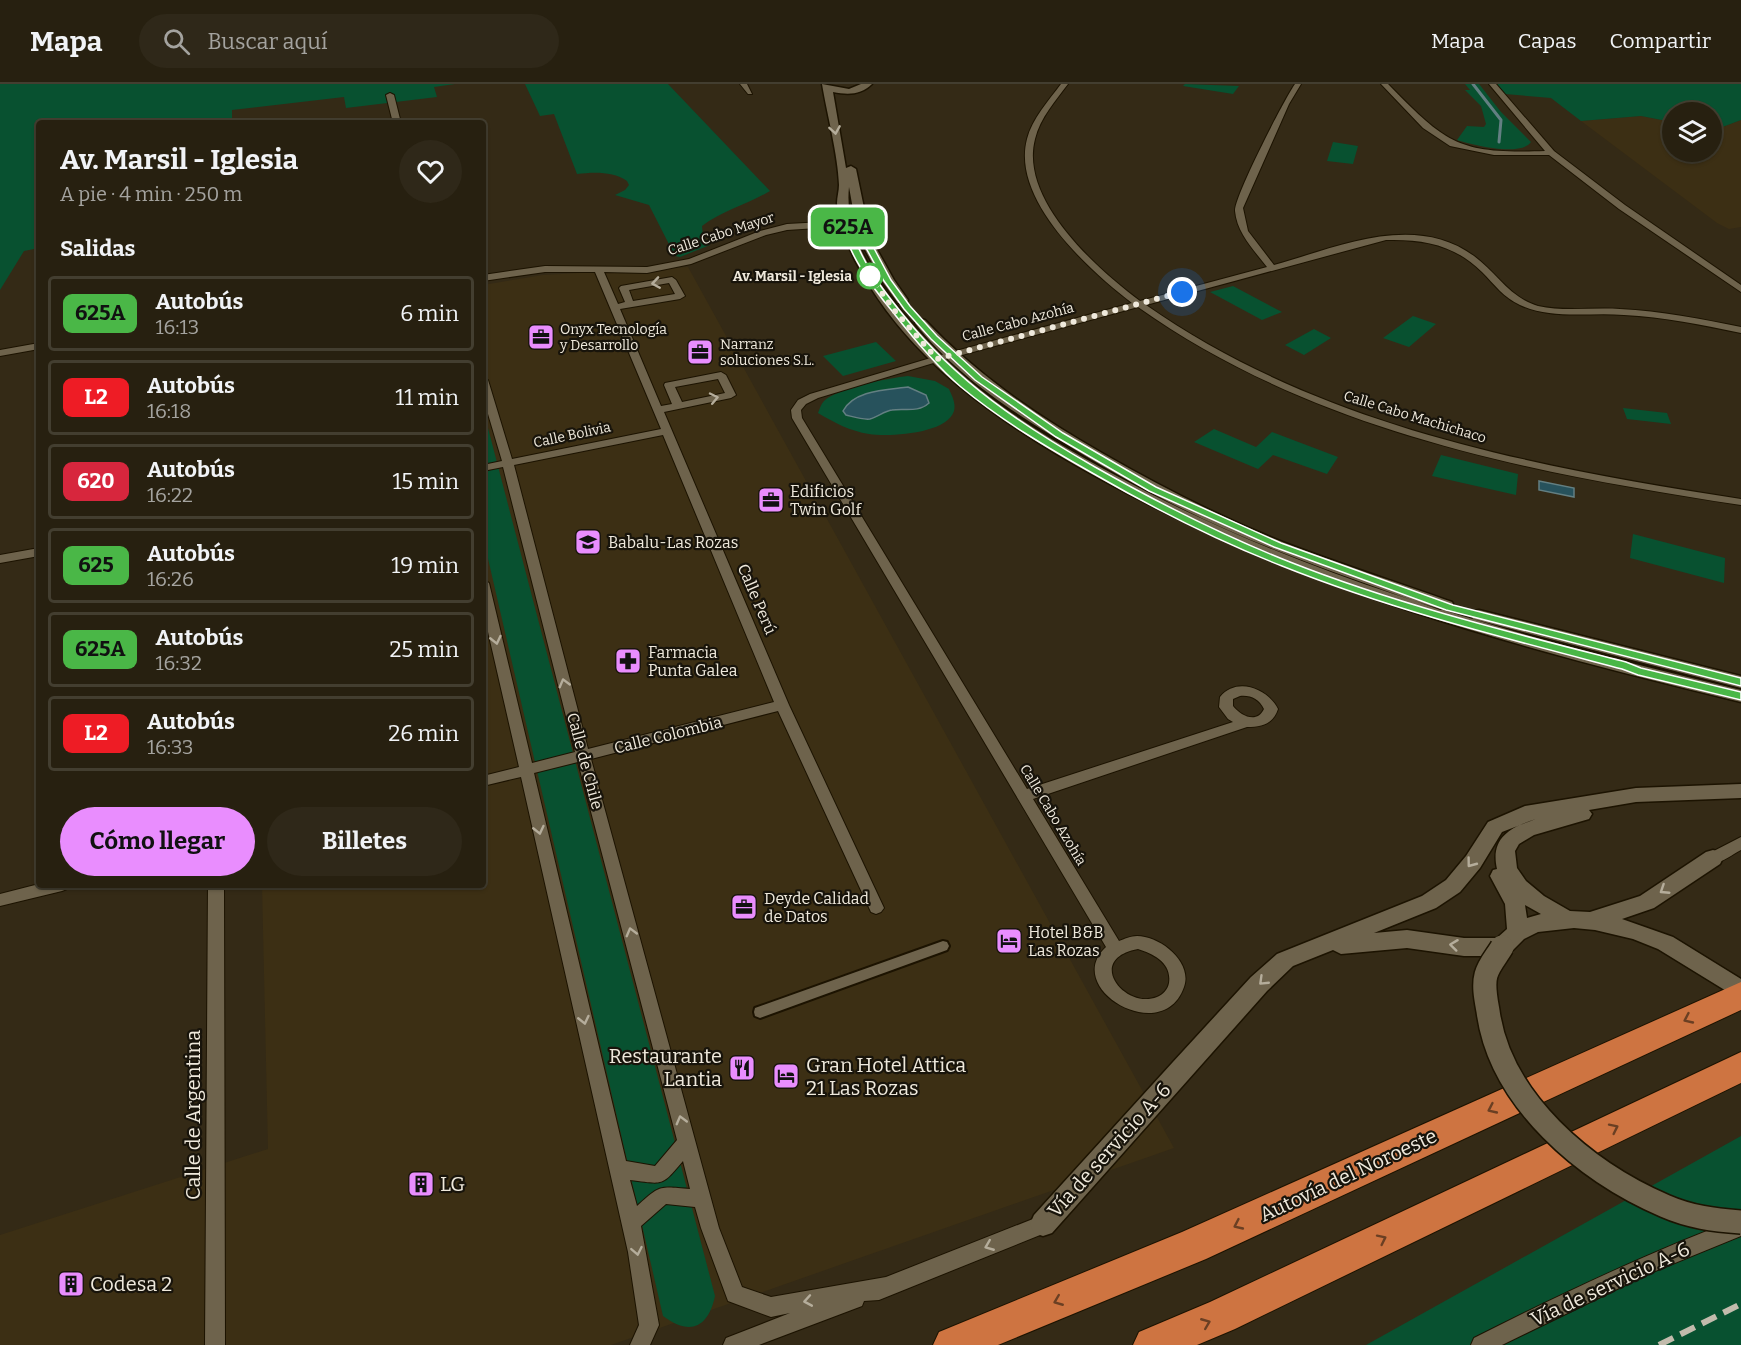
<!DOCTYPE html>
<html lang="es">
<meta charset="utf-8">
<style>
body{margin:0;font-family:Bitter,serif;background:#2f2819;color:#f1f3f6;height:100vh;display:flex;flex-direction:column;font-size:22px;white-space:nowrap}
*{box-sizing:border-box;margin:0}
p{font-size:20px;color:#a4a39f}
.icon{flex:none;width:33px;height:33px;fill:none;stroke:currentColor;stroke-width:2;stroke-linecap:round;stroke-linejoin:round}
.map{position:relative;flex:1;overflow:hidden}
.details{position:absolute;left:36px;top:36px;width:450px;height:768px;display:flex;flex-direction:column;background:#272010;border-radius:6px;box-shadow:0 2px 4px #0004,0 0 0 2px #433e30}
.details>*{flex:none}
.badge{padding:0 12px;border-radius:9px;font-size:21px;line-height:39px}
.tools{position:absolute;left:1662px;top:18px;display:grid;gap:12px}
.tools a{display:grid;place-items:center;width:60px;height:60px;border-radius:50%;background:#272010;box-shadow:0 2px 4px #0004,0 0 0 2px #433e30;font-size:30px}
.you{position:absolute;width:30px;height:30px;margin:-15px;border:4px solid #fff;border-radius:50%;background:#1a73e8;box-shadow:0 0 0 9px #1a73e833}
.map>.badge{position:absolute;translate:-50% -50%;box-shadow:0 0 0 3px #fff}
h2{padding:0 24px;font-size:22px;line-height:54px}
.round{display:grid;place-items:center;flex:none;width:63px;height:63px;border-radius:32px;background:#2f2819}
.headline{display:flex;align-items:center;justify-content:space-between;height:102px;padding:0 24px}
h1{font-size:28px;font-weight:700;line-height:45px}
.action{display:flex;gap:12px;margin-top:auto;padding:12px 24px}
.action a{flex:1;height:69px;border-radius:36px;background:#e98dfe;color:#111;font-size:24px;font-weight:700;line-height:69px;text-align:center}
.action a+a{background:#2f2819;color:#f1f3f6}
ul{padding:0;list-style:none}
li{display:flex;align-items:center;gap:18px;height:75px;margin:0 12px 9px;padding:0 12px;border:3px solid #433e30;border-radius:6px}
li div{flex:1}
li b{display:block;font-size:22px}
li em{font-style:normal}
li .badge{min-width:66px;font-weight:700;text-align:center}
header{display:flex;align-items:center;gap:36px;box-sizing:border-box;height:84px;padding:0 30px;background:#272010;border-bottom:2px solid #433e30}
header strong{font-size:28px}
nav{display:flex;gap:33px;margin-inline-start:auto;font-size:21px}
.search{width:420px;height:54px;background:#2f2819;display:flex;align-items:center;gap:15px;box-sizing:border-box;padding:0 21px;border-radius:33px;color:#a4a39f;font-size:22px}
.map>svg:first-child{display:block}
.built{fill:#3c2f14}
.green{fill:#085130}
.water{fill:#27525c;stroke:#637f82;stroke-width:1.5}
.lines{fill:none;stroke-linecap:round;stroke-linejoin:round}
.stream{stroke:#637f82;stroke-width:3}
.pedestrian-casing{stroke:#1c1301;stroke-width:4}
.minor-casing{stroke:#1c1301;stroke-width:2}
.tertiary-casing{stroke:#1c1301;stroke-width:3}
.motorway-casing{stroke:#1c1301;stroke-width:2}
.pedestrian{fill:#6e634c;fill-rule:evenodd}
.minor{fill:#6e634c;fill-rule:evenodd}
.tertiary{fill:#6e634c;fill-rule:evenodd}
.motorway{fill:#ce7441;fill-rule:evenodd}
.rail{stroke:#c2bbac;stroke-width:6;stroke-dasharray:16 8;stroke-linecap:butt}
.tertiary-bridge-casing{stroke:#1c1301;stroke-width:26;stroke-linecap:butt}
.tertiary-bridge{stroke:#6e634c;stroke-width:23}
.oneway{stroke:#b5ad9b}
.oneway2{stroke:#6a3f23}
.line{fill:#4ab747;stroke:#fff;stroke-width:1.5}
.walk{stroke:#efe9dc;stroke-width:6;stroke-dasharray:0 10.8}
.stop-dot{fill:#fff;stroke:#4ab747;stroke-width:3}
.labels{text-anchor:middle;dominant-baseline:central;stroke-width:4.5;stroke-linejoin:round;paint-order:stroke}
.far-street-label{font-size:14px;fill:#efe9dc;stroke:#18140b}
.far-stop-label{font-size:14px;font-weight:bold;fill:#efe9dc;stroke:#18140b;text-anchor:end}
.far-poi-label{font-size:14px;fill:#efe9dc;stroke:#18140b;text-anchor:start}
.poi-label{font-size:16px;fill:#efe9dc;stroke:#18140b;text-anchor:start}
.street-label{font-size:16px;fill:#efe9dc;stroke:#18140b}
.near-poi-label{font-size:20px;fill:#efe9dc;stroke:#18140b;text-anchor:start}
.near-street-label{font-size:20px;fill:#efe9dc;stroke:#18140b}
</style>
<header>
<strong>Mapa</strong>
<div class="search"><svg class="icon" aria-label="search" viewBox="0 0 24 24"><circle cx="10" cy="10" r="6"/><path d="M15 15l6 6"/></svg>Buscar aquí</div>
<nav><a>Mapa</a><a>Capas</a><a>Compartir</a></nav>
</header>
<div class="map">
<svg width="1741" height="1261" viewBox="0 0 1741 1261">
<rect width="100%" height="100%" fill="#342a16"/>
<path class="built" d="M1641 32 1672 38V68H1712V47L1741 36V143L1729 145 1717 139 1581 37Z
M688 183 1174 1064 611 1261H0V1151L268 1065 262 801H483V201L543 191Z"/>
<path class="green" d="M0 0H455L434 3 437 13 346 24 344 13 232 26V39H39V164L24 167 0 206Z
M525 0H668L770 107C748 120 722 127 702 142L703 152 710 161 680 173 675 172 649 121 615 111 625 106 629 101 627 97C613 87 593 88 577 90L554 30 540 32Z
M1185 0 1239 2 1233 10 1183 2Z
M1465 0H1479L1501 28 1531 58C1521 73 1472 61 1457 56L1467 42 1484 43 1486 40 1481 22 1465 6H1470Z
M1497 0H1741V36L1712 47V28H1672V38L1641 32 1581 37 1551 14 1505 10Z
M1333 58 1358 62 1353 80 1327 77Z
M1233 202 1282 228 1262 236 1210 208Z
M1413 232 1436 240 1409 263 1383 254Z
M1314 245 1331 254 1304 271 1285 261Z
M876 258 896 277 843 292 823 272Z
M908 292 935 297 949 305C952 312 956 319 954 327 947 350 889 353 869 350 850 347 835 339 818 329 820 324 821 320 824 317 838 304 889 294 908 292Z
M1623 324 1667 329 1671 340 1627 335Z
M483 325 715 1212C708 1244 690 1252 663 1232L483 453Z
M1214 345 1256 363 1272 348 1338 373 1327 390 1273 371 1258 385 1194 358Z
M1441 371 1518 390 1516 411 1432 392Z
M1633 450 1725 474 1724 499 1630 474Z
M1741 1052V1261H1366Z"/>
<path class="water" d="M908 303 926 311 929 319C918 329 905 324 892 326 884 327 878 333 870 335 863 336 854 333 846 331L843 327C854 306 886 306 908 303Z
M1539 397 1574 404V413L1539 406Z"/>
<g class="lines">
<path class="stream" d="M1473 0 1501 36 1499 58"/>
<defs>
<path id="pedestrian" d="M943 857 947 858 949 862 947 866 760 934 755 932 754 928 755 924Z"/>
<path id="minor" d="M740 0H747L752 10H748Z
M1061 0H1068C1056 16 1040 34 1035 55 1019 116 1097 185 1140 217L1267 183C1253 165 1237 149 1235 127 1234 113 1284 16 1295 0H1301L1289 20 1243 124 1248 147 1274 181C1338 163 1414 128 1474 172 1496 188 1510 214 1538 222 1564 228 1593 223 1620 225 1661 227 1701 235 1741 243V249C1702 241 1664 233 1624 231 1590 228 1551 236 1520 221 1504 214 1494 200 1482 188 1455 161 1424 155 1386 156L1146 221C1320 343 1535 383 1741 415V421C1532 389 1314 348 1138 223L940 277 818 314 806 320 801 326 802 334 1027 705 1233 638 1228 635 1219 623 1220 613C1237 592 1268 605 1278 625 1273 640 1262 643 1247 643L1033 715 1119 857C1124 855 1131 852 1137 852 1160 852 1193 878 1184 903 1163 964 1061 904 1106 863L792 334 791 326 798 316 810 310 934 273 1132 219C1089 186 1011 116 1027 55 1032 35 1049 16 1061 0ZM1240 612C1251 611 1259 615 1264 625 1257 640 1241 632 1233 622V615ZM1138 865C1154 870 1172 879 1169 899 1168 905 1163 911 1157 913 1125 926 1084 875 1138 865Z
M1381 0H1388C1447 60 1458 70 1545 67L1489 0H1496L1554 67 1625 121 1741 201V208L1619 125 1549 71H1494L1450 62 1423 44Z
M390 9 394 11 401 39H393L386 11Z
M860 136 864 139 863 141 787 146 766 151 691 180 647 189 604 188 618 220 625 218 619 204 621 202 672 193 676 196 685 212 680 215 620 225 661 322 672 320 664 301 665 299 721 288 726 291 736 311 731 314 664 328 789 621 884 824 881 828 876 830 871 828 778 627 591 675 719 1144 742 1203 771 1213 886 1193 1043 1131 1050 1133 1052 1140 1050 1147 879 1216 864 1217 862 1222 759 1261H723L726 1254 790 1229 771 1233 728 1217 701 1144 695 1123 666 1120 641 1142 659 1241 650 1261H630L639 1241 628 1168 521 693 483 702V692L519 683 483 526V495L489 499 532 679 575 668 503 383 483 387V381L502 377 483 313V293L488 296 512 375 661 345 595 188H545L483 197V191L545 182 647 183 689 175 760 147 787 140ZM669 199 675 210 633 217 629 206ZM718 295 725 309 682 318 675 303ZM663 351 774 618 588 665 514 381ZM578 678 677 1056 655 1082 626 1077 534 689ZM683 1077 690 1105C659 1102 660 1101 637 1122L630 1096C664 1100 661 1103 683 1077Z
M39 259V265L0 272V266Z
M39 464V472L0 479V471Z
M1741 753V766C1731 771 1719 782 1708 778L1706 774 1708 770Z
M39 800 70 801 67 805 62 807 0 822V810Z
M208 801H224L225 1261H205Z
M1741 1134V1152L1648 1190 1502 1261H1471L1474 1254C1561 1210 1649 1168 1741 1134Z"/>
<path id="tertiary" d="M822 0 849 5 861 0H872C861 11 848 11 833 8L846 84 851 82 856 85 870 153 894 196 908 216 906 219H898L882 197 858 153 849 103C844 150 874 194 903 229 965 304 1030 345 1115 391 1311 498 1526 554 1741 606V618C1519 564 1298 505 1097 393 1001 340 906 276 855 176 846 158 838 139 837 119 837 113 839 107 839 101 838 71 827 30 822 0Z
M921 235 925 236C977 291 1037 332 1102 369 1161 403 1222 434 1285 459 1340 480 1396 498 1452 518L1454 522 1452 526H1440C1385 506 1328 487 1273 465 1196 435 1122 395 1051 351 1002 321 950 285 915 239Z
M1479 526 1741 592V604L1473 535 1471 531 1473 527Z
M1741 700V714L1636 718 1589 726 1592 730 1589 735 1534 751 1519 760 1515 767 1517 784 1526 797 1544 812 1570 827 1590 828 1640 812 1706 768 1713 766 1720 768 1723 774 1720 780 1654 824 1622 835 1673 853 1741 895V916L1658 865 1633 855 1595 846 1574 844 1538 848 1524 855 1510 869 1502 872H1464L1407 864 1341 870 1333 866 1293 882 1267 907 1052 1149 1043 1152 1034 1149 1030 1140 1034 1131 1173 978 1251 893 1277 870 1422 812 1446 796 1466 772 1488 738 1525 722 1636 704ZM1536 735C1510 743 1490 754 1497 785L1493 786 1490 792 1505 820 1507 845 1497 854H1464L1407 846 1374 849 1436 824 1460 808 1480 784 1502 748ZM1525 821 1541 830 1527 834Z"/>
<path id="motorway" d="M1741 898V926L1206 1175 998 1261H933L939 1248 1182 1148Z
M1741 968V999L1235 1245 1197 1261H1133L1139 1248 1210 1218Z"/>
</defs>
<use href="#pedestrian" class="pedestrian-casing"/>
<use href="#minor" class="minor-casing"/>
<use href="#tertiary" class="tertiary-casing"/>
<use href="#motorway" class="motorway-casing"/>
<use href="#pedestrian" class="pedestrian"/>
<use href="#minor" class="minor"/>
<use href="#tertiary" class="tertiary"/>
<use href="#motorway" class="motorway"/>
<path class="rail" d="M1659 1261 1741 1220"/>
<defs>
<path id="tertiary-bridge" d="M1502 863C1497 872 1489 880 1486 891 1483 902 1486 916 1488 927 1500 1017 1586 1088 1665 1122 1690 1133 1714 1136 1741 1138"/>
</defs>
<use href="#tertiary-bridge" class="tertiary-bridge-casing"/>
<use href="#tertiary-bridge" class="tertiary-bridge"/>
</g>
<defs><path id="oneway-chevron" d="M-2-3.5L2.5 0L-2 3.5" fill="none" stroke-width="1.6" stroke-linecap="round" stroke-linejoin="round" transform="scale(1.5)"/></defs>
<g class="oneway">
<use href="#oneway-chevron" transform="translate(835 46) rotate(81)"/>
<use href="#oneway-chevron" transform="translate(656 199) rotate(171)"/>
<use href="#oneway-chevron" transform="translate(714 314) rotate(-12)"/>
<use href="#oneway-chevron" transform="translate(496 556) rotate(77)"/>
<use href="#oneway-chevron" transform="translate(564 599) rotate(-105)"/>
<use href="#oneway-chevron" transform="translate(539 746) rotate(77)"/>
<use href="#oneway-chevron" transform="translate(1471 779) rotate(127)"/>
<use href="#oneway-chevron" transform="translate(1664 806) rotate(147)"/>
<use href="#oneway-chevron" transform="translate(631 848) rotate(-105)"/>
<use href="#oneway-chevron" transform="translate(1454 861) rotate(-173)"/>
<use href="#oneway-chevron" transform="translate(1263 897) rotate(136)"/>
<use href="#oneway-chevron" transform="translate(584 936) rotate(77)"/>
<use href="#oneway-chevron" transform="translate(681 1036) rotate(-105)"/>
<use href="#oneway-chevron" transform="translate(989 1162) rotate(158)"/>
<use href="#oneway-chevron" transform="translate(637 1167) rotate(79)"/>
<use href="#oneway-chevron" transform="translate(808 1217) rotate(170)"/>
</g>
<g class="oneway2">
<use href="#oneway-chevron" transform="translate(1688 935) rotate(155)"/>
<use href="#oneway-chevron" transform="translate(1492 1025) rotate(155)"/>
<use href="#oneway-chevron" transform="translate(1614 1044) rotate(-26)"/>
<use href="#oneway-chevron" transform="translate(1238 1141) rotate(155)"/>
<use href="#oneway-chevron" transform="translate(1382 1155) rotate(-26)"/>
<use href="#oneway-chevron" transform="translate(1058 1217) rotate(158)"/>
<use href="#oneway-chevron" transform="translate(1206 1239) rotate(-22)"/>
</g>
<path class="line" d="M844 138H863L868 153 891 196 910 222 937 252 982 293 1063 349 1156 403 1281 459 1453 521 1741 594V602L1446 526 1274 463 1149 407 1056 353 975 296 931 255 904 225 884 197 860 153 857 142H851C860 177 882 205 904 232 958 299 1022 341 1095 383 1157 418 1224 452 1290 478 1399 521 1513 549 1626 578L1641 584 1741 608V616L1638 591 1622 585C1508 555 1392 526 1282 482 1218 457 1153 424 1094 390 1048 364 1002 337 961 303 935 281 913 254 892 227 876 208 842 163 844 138Z"/>
<g class="lines">
<path class="walk" d="M870 192 894 226 937 275 1182 208"/>
</g>
<defs>
<symbol id="office-square" viewBox="-11 -11 22 22"><rect x="-9" y="-9" width="18" height="18" rx="4" fill="#e98dfe" stroke="#18140b"/><path d="M-6-3h4V-5.5h4V-3h4V5H-6ZM-1-4.5V-3h2v-1.5ZM-6 0V1H6V0Z" fill="#111"/></symbol>
<symbol id="school-square" viewBox="-11 -11 22 22"><rect x="-9" y="-9" width="18" height="18" rx="4" fill="#e98dfe" stroke="#18140b"/><path d="M0-5L7-2L0 1L-7-2ZM-4 1L0 2.5L4 1V4Q0 6-4 4Z" fill="#111"/></symbol>
<symbol id="pharmacy-square" viewBox="-11 -11 22 22"><rect x="-9" y="-9" width="18" height="18" rx="4" fill="#e98dfe" stroke="#18140b"/><path d="M-2-6h4v4h4v4h-4v4h-4v-4h-4v-4h4Z" fill="#111"/></symbol>
<symbol id="hotel-square" viewBox="-11 -11 22 22"><rect x="-9" y="-9" width="18" height="18" rx="4" fill="#e98dfe" stroke="#18140b"/><path d="M-6-4.5h1.5V1H6V5H4.5V3h-9V5H-6ZM-4 0a1.8 1.8 0 1 1 3.6 0ZM.5 0V-2.5h3Q6-2.5 6 0Z" fill="#111"/></symbol>
<symbol id="restaurant-square" viewBox="-11 -11 22 22"><rect x="-9" y="-9" width="18" height="18" rx="4" fill="#e98dfe" stroke="#18140b"/><path d="M-5-6h1v4h1v-4h1v4h1v-4h1v5L-1.5 .5V6h-2V.5L-5-1ZM5-6V6H3V1.5H1.5Q1.5-4 5-6Z" fill="#111"/></symbol>
<symbol id="building-square" viewBox="-11 -11 22 22"><rect x="-9" y="-9" width="18" height="18" rx="4" fill="#e98dfe" stroke="#18140b"/><path d="M-4-6H4V6H1V3H-1V6H-4ZM-2.5-4.3h1.7v1.8h-1.7ZM.8-4.3h1.7v1.8H.8ZM-2.5-1h1.7V.8h-1.7ZM.8-1h1.7V.8H.8Z" fill="#111"/></symbol>
</defs>
<g fill-rule="evenodd">
<use href="#office-square" x="526" y="238" width="30" height="30"/>
<use href="#office-square" x="685" y="253" width="30" height="30"/>
<use href="#office-square" x="756" y="401" width="30" height="30"/>
<use href="#school-square" x="573" y="443" width="30" height="30"/>
<use href="#pharmacy-square" x="613" y="562" width="30" height="30"/>
<use href="#office-square" x="729" y="808" width="30" height="30"/>
<use href="#hotel-square" x="994" y="842" width="30" height="30"/>
<use href="#restaurant-square" x="727" y="969" width="30" height="30"/>
<use href="#hotel-square" x="771" y="977" width="30" height="30"/>
<use href="#building-square" x="406" y="1085" width="30" height="30"/>
<use href="#building-square" x="56" y="1185" width="30" height="30"/>
</g>
<circle class="stop-dot" cx="870" cy="192" r="12"/>
<g class="labels">
<g class="far-street-label">
<text transform="translate(721 150) rotate(-18)">Calle Cabo Mayor</text>
<text transform="translate(1018 238) rotate(-15)">Calle Cabo Azohía</text>
<text transform="translate(1415 333) rotate(17)">Calle Cabo Machichaco</text>
<text transform="translate(572 351) rotate(-12)">Calle Bolivia</text>
<text transform="translate(1053 731) rotate(59)">Calle Cabo Azohía</text>
</g>
<g class="far-stop-label">
<text x="852" y="192">Av. Marsil - Iglesia</text>
</g>
<g class="far-poi-label">
<text x="560" y="245">Onyx Tecnología<tspan x="560" dy="16">y Desarrollo</tspan></text>
<text x="720" y="260">Narranz<tspan x="720" dy="16">soluciones S.L.</tspan></text>
</g>
<g class="poi-label">
<text x="790" y="407">Edificios<tspan x="790" dy="18">Twin Golf</tspan></text>
<text x="608" y="458">Babalu-Las Rozas</text>
<text x="648" y="568">Farmacia<tspan x="648" dy="18">Punta Galea</tspan></text>
<text x="764" y="814">Deyde Calidad<tspan x="764" dy="18">de Datos</tspan></text>
<text x="1028" y="848">Hotel B&amp;B<tspan x="1028" dy="18">Las Rozas</tspan></text>
</g>
<g class="street-label">
<text transform="translate(757 515) rotate(67)">Calle Perú</text>
<text transform="translate(668 651) rotate(-14)">Calle Colombia</text>
<text transform="translate(585 677) rotate(75)">Calle de Chile</text>
</g>
<g class="near-poi-label">
<text x="722" y="972" text-anchor="end">Restaurante<tspan x="722" dy="23">Lantia</tspan></text>
<text x="806" y="981">Gran Hotel Attica<tspan x="806" dy="23">21 Las Rozas</tspan></text>
<text x="440" y="1100">LG</text>
<text x="90" y="1200">Codesa 2</text>
</g>
<g class="near-street-label">
<text transform="translate(193 1031) rotate(-90)">Calle de Argentina</text>
<text transform="translate(1109 1066) rotate(-48)">Vía de servicio A-6</text>
<text transform="translate(1348 1091) rotate(-25)">Autovía del Noroeste</text>
<text transform="translate(1610 1200) rotate(-25)">Vía de servicio A-6</text>
</g>
</g>
</svg>
<div class="tools">
<a><svg class="icon" aria-label="layers" viewBox="0 0 24 24"><path d="M12 4l9 5-9 5-9-5zM3 14l9 5 9-5"/></svg></a>
</div>
<div class="you" style="left:1182px;top:208px"></div>
<b class="badge" style="left:848px;top:143px;background:#4ab747;color:#111">625A</b>
<section class="details">
<div class="headline"><div><h1>Av. Marsil - Iglesia</h1><p>A pie · 4 min · 250 m</p></div><a class="round"><svg class="icon" aria-label="heart" viewBox="0 0 24 24"><path d="M12 20l-8-8c-3-5 5-10 8-4 3-6 11-1 8 4z"/></svg></a></div>
<h2>Salidas</h2>
<ul>
<li><span class="badge" style="background:#4ab747;color:#111">625A</span><div><b>Autobús</b><p>16:13</p></div><em>6 min</em></li>
<li><span class="badge" style="background:#ee1c25;color:#fff">L2</span><div><b>Autobús</b><p>16:18</p></div><em>11 min</em></li>
<li><span class="badge" style="background:#d7263d;color:#fff">620</span><div><b>Autobús</b><p>16:22</p></div><em>15 min</em></li>
<li><span class="badge" style="background:#4ab747;color:#111">625</span><div><b>Autobús</b><p>16:26</p></div><em>19 min</em></li>
<li><span class="badge" style="background:#4ab747;color:#111">625A</span><div><b>Autobús</b><p>16:32</p></div><em>25 min</em></li>
<li><span class="badge" style="background:#ee1c25;color:#fff">L2</span><div><b>Autobús</b><p>16:33</p></div><em>26 min</em></li>
</ul>
<div class="action"><a>Cómo llegar</a><a>Billetes</a></div>
</section>
</div>
